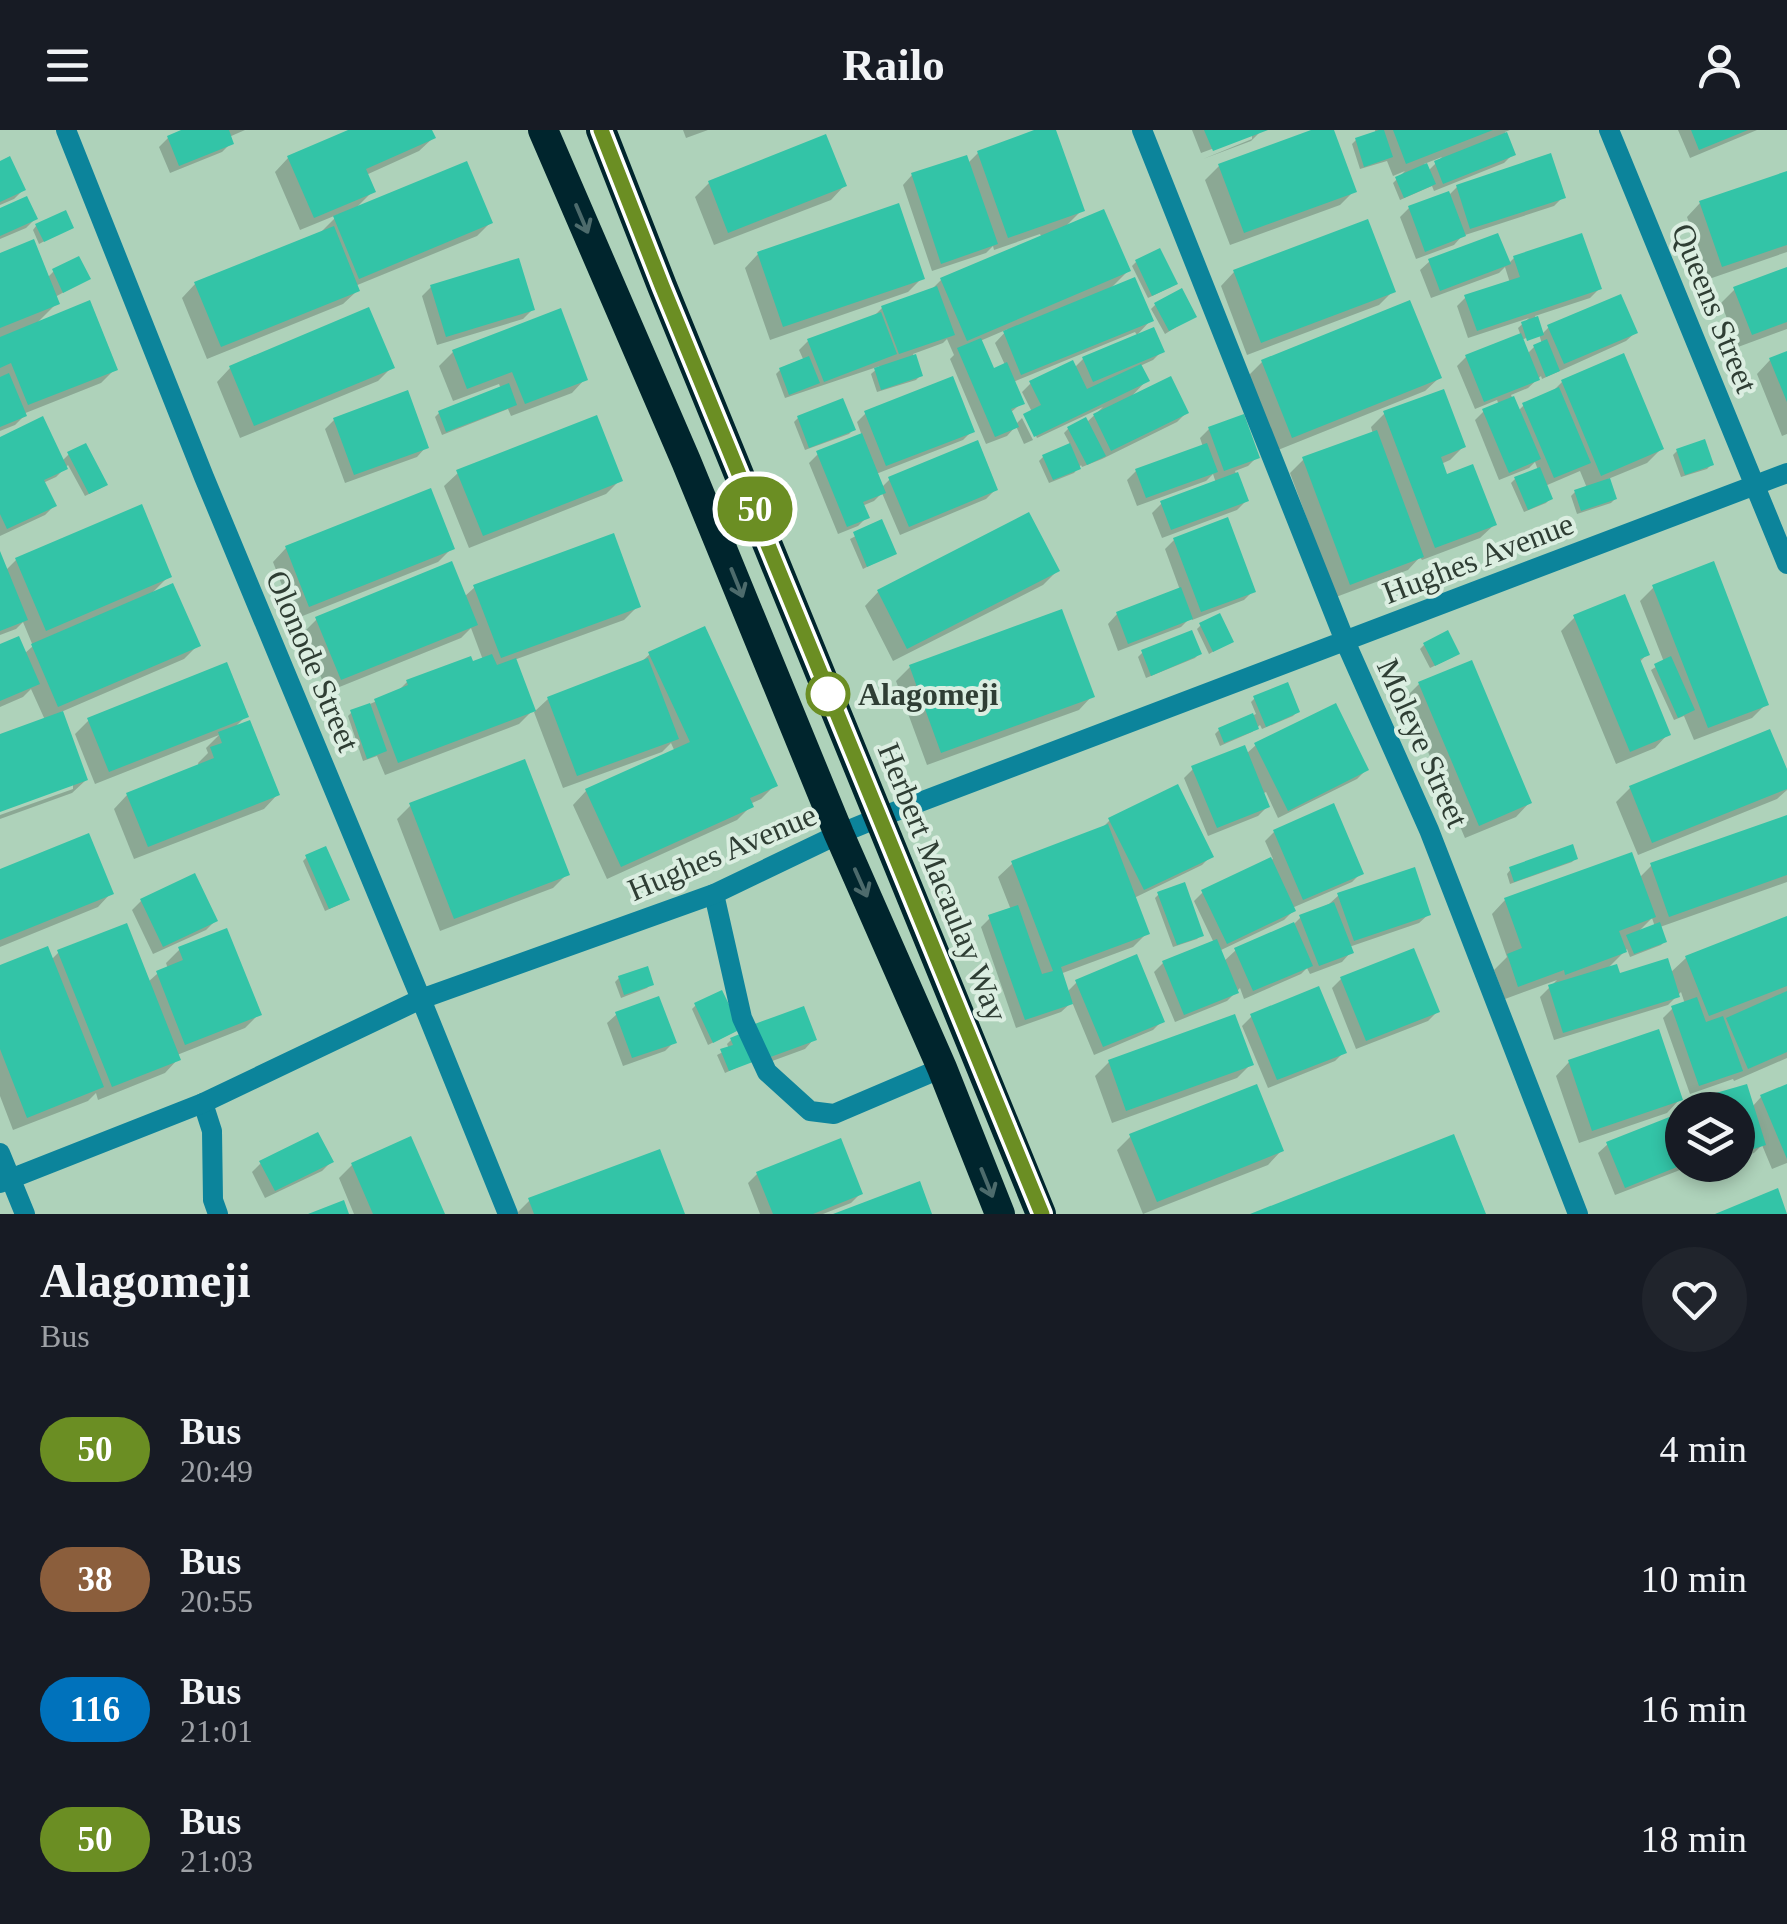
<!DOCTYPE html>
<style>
body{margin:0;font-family:"Times New Roman",serif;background:#20242c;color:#f1f3f6;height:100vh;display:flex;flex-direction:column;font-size:38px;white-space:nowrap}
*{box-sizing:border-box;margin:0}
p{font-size:32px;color:#9ea1a6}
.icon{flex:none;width:55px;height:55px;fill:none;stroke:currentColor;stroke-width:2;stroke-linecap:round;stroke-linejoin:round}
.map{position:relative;height:1084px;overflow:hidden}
.drawer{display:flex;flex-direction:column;background:#171b24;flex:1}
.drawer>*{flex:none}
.badge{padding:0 20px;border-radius:32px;font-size:35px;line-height:65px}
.controls{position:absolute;left:1665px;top:962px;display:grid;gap:20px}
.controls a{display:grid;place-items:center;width:90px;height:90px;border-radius:50%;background:#171b24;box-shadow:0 5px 15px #0003;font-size:50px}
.map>.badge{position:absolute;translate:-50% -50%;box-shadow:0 0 0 5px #fff}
.round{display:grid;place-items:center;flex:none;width:105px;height:105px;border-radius:52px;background:#20242c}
.head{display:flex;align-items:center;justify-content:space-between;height:170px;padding:0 40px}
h1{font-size:48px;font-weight:800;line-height:75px}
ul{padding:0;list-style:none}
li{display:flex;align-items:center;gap:30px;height:130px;padding:0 40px}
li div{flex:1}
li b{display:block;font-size:38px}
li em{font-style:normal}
li .badge{min-width:110px;font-weight:700;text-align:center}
header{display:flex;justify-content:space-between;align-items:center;height:130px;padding:0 40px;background:#171b24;font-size:45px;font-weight:800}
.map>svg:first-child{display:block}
.shadow{fill:#0003;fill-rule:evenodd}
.building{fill:#33c4a7}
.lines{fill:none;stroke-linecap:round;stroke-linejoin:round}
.lane{stroke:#0c849b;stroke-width:20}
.street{stroke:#0c849b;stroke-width:20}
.highway{stroke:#00252d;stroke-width:30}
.oneway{stroke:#4d6b6c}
.line-casing{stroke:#fff;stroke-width:22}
.line{stroke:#6b8e23;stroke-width:15}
.stop-dot{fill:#fff;stroke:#6b8e23;stroke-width:5}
.labels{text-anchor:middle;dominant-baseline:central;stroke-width:8;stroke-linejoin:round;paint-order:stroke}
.street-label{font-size:32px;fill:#2f3e34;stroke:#dbeee1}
.stop-label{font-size:32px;font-weight:bold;fill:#2f3e34;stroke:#dbeee1;text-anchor:start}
</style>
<header><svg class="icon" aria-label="menu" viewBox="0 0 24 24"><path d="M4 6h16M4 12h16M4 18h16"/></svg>Railo<svg class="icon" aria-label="person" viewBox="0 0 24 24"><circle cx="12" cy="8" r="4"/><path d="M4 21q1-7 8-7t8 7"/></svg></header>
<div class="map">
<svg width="1787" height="1084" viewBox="0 0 1787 1084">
<rect width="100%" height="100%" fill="#aed2ba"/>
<path class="shadow" d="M187 0H245L229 7 231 13 222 22 170 43 159 17 168 8Z
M354 0H430L433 8 419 21 366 45 373 61 354 80 490 93 477 106 355 156 357 161 343 174 207 229 182 168 195 154 321 102 339 84 300 100 275 42 288 28Z
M683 0H708L686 8Z
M1042 0H1053L1082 80 1064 98 1128 141 1108 161 1151 190 1137 205 1135 202 1013 252 1022 273 1010 283 1015 295 1022 288 1033 310 1024 314 1016 296 1007 306 986 314 950 229 954 225 947 209 943 213 913 224 920 246 916 250 877 262 871 244 880 236 785 268 776 244 780 240 804 231 799 220 808 211 873 187 882 178 930 161 941 150 1042 108 1040 104 994 120 993 116 986 123 932 141 903 55 912 45 968 33 978 23ZM1008 199 995 213 1005 235 992 241 980 211Z
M1192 0H1259L1260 2 1251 11 1203 29 1252 9V4L1201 23Z
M1318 0H1331L1354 61 1340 75 1230 115 1205 50 1219 36Z
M1375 0H1510L1505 2 1513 24 1504 33 1434 61 1432 56 1400 70 1393 53 1405 41 1393 46 1387 31 1360 39 1352 14 1356 10 1376 4ZM1442 27 1428 41 1424 34Z
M1678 0H1757L1690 28Z
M0 33 23 60 14 69 0 75Z
M1787 43V122L1709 149 1687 87 1700 73Z
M709 53 844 56 831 70 714 115 695 67Z
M1457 57 1563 67 1554 76 1462 106 1454 115 1416 129 1400 87 1409 78 1448 66Z
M0 81 35 89 26 98 0 109Z
M36 96 71 97 39 114 33 100Z
M758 124 922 148 908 162 770 210 745 138Z
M0 125 47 148 53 142 78 129 88 149 55 167 57 173 35 195 115 239 101 253 23 284 24 286 15 295 0 301Z
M1514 128 1599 159 1590 168 1535 186 1541 205 1548 198 1636 202 1626 211 1542 249 1541 246 1528 258 1511 265 1518 281 1524 275 1550 264 1562 252 1661 319 1647 333 1608 349 1615 369 1611 373 1577 384 1571 366 1575 362 1587 358 1580 341 1545 356 1550 369 1546 373 1524 382 1511 353 1515 349 1538 340 1535 332 1529 338 1499 350 1475 290 1484 281 1499 275 1497 270 1475 279 1457 236 1466 227 1521 206 1518 198 1529 188 1468 208 1457 176 1466 167 1510 153 1505 137 1499 143 1431 168 1420 140 1430 131 1508 134ZM1539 204 1542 214 1534 217 1527 224 1514 212Z
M1136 132 1171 157 1148 168 1132 136Z
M1787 140V199L1738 217 1721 173 1735 159Z
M1234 142 1393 161 1379 175 1247 225 1221 156Z
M431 157 532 180 523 189 437 215 422 166Z
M1155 175 1194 186 1165 204 1151 179Z
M1162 221 1153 230 1140 236 1147 250 1130 268 1186 283 1177 292 1102 329 1082 337 1081 335 1074 343 1049 353 1039 331 1043 327 1071 316 1064 303 1068 299 1086 293 1103 277 1037 308 1026 286 1032 282 1022 262 1031 253 1074 238 1083 229Z
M453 222 585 249 572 263 511 286 508 279 442 305 435 287 439 283 501 259 499 254 453 271 439 236Z
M1787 223V304L1782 306 1757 244 1770 230Z
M1262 232 1439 248 1425 261 1278 320 1248 246Z
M392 237 378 251 240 308 217 252 230 238Z
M866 283 972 301 963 310 876 344 881 358 890 349 995 360 986 369 900 405 882 363 874 371 862 376 867 387 858 396 838 404 809 333 818 324 862 306 857 292Z
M1385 283 1463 317 1450 330 1441 334 1445 347 1494 395 1480 408 1422 430 1420 427 1408 440 1336 467 1290 343 1304 329 1373 304 1371 297Z
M798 288 853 300 849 304 805 320 794 292Z
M334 290 426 317 417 327 345 353 325 299Z
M1209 299 1257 327 1248 336 1235 341 1246 371 1237 380 1162 408 1152 383 1161 374 1216 353 1213 344 1206 351 1137 376 1127 350 1136 341 1203 317 1200 308Z
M0 309 62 331 69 324 101 358 85 366 68 335 56 347 43 353 54 376 45 385 0 406Z
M1677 321 1711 335 1707 339 1681 347 1673 325Z
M458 343 620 350 606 364 469 418 444 356Z
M881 393 894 423 863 439 850 409Z
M1174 410 1253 461 1244 470 1192 490 1191 487 1181 497 1118 521 1108 494 1117 484 1180 460 1165 419Z
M286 418H452L438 432 295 489 273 432Z
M0 427 5 441 16 430 169 446 150 465 198 515 184 529 61 582 86 650 72 663 0 689V685L73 659V653L0 680V607L45 590 31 559 23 567 0 577V517L24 524 33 516 23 492 16 499 0 505Z
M1057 441 1043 455 893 531 865 476 878 462Z
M475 457 638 476 624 490 514 530 533 580 519 594 385 645 377 626 363 631 348 586 352 582 397 562 407 552 483 530 471 498 461 508 327 562 303 503 317 489 464 467Z
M1654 457 1766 574 1752 588 1694 610 1684 586 1674 590 1651 540 1664 532 1640 471Z
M1575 487 1647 524 1639 533 1668 604 1655 618 1616 634 1561 501Z
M1201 495 1231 511 1209 524 1197 499Z
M1424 515 1453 527 1430 538 1420 519Z
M1142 523 1199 524 1195 528 1146 548 1138 527Z
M650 524 775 655 761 669 750 674 751 676 737 690 607 749 573 675 586 661 675 622 671 613 662 622 563 658 534 582 548 569 639 534Z
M910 537 1092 566 1079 580 927 635 896 551Z
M1419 554 1529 673 1516 687 1465 708 1405 568Z
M1255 568 1297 582 1293 586 1262 599 1260 595 1252 602 1220 616 1215 604 1219 600 1256 584 1251 572Z
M246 586 233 599 277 665 264 679 134 729 114 679 127 665 199 637 198 633 208 623 206 618 219 605 95 654 75 604 89 590Z
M1256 615 1366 640 1357 649 1278 688 1266 662 1262 664 1267 677 1258 686 1208 706 1184 648 1193 639 1246 624Z
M1787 646V660L1777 669 1638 725 1616 672 1630 658Z
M410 676 567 744 553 758 440 801 397 689Z
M1787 688V752L1660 797 1665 811 1661 815 1630 827 1627 819 1606 840 1618 846 1670 843 1686 828 1787 789V928L1734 951 1733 949 1690 964 1663 888 1672 879 1685 874 1681 862 1668 875 1554 910 1540 867 1557 850 1505 869 1494 840 1507 827 1492 784 1505 770 1639 748 1652 735ZM1652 788 1655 797 1637 803Z
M1110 690 1211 726 1202 735 1134 768 1147 803 1133 817 1060 844 1067 862 1077 852 1162 891 1153 900 1094 925 1072 872 1061 882 1016 898 981 797 990 788 1011 780 998 747 1012 734 1099 701Z
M1274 702 1361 743 1352 752 1292 778 1293 781 1284 790 1219 821 1223 832 1236 820 1292 796 1300 788 1329 774 1339 765 1429 784 1419 793 1349 817 1351 822 1342 832 1310 844 1307 838 1301 844 1244 869 1240 858 1227 871 1175 892 1154 842 1163 833 1214 813 1194 771 1203 762 1273 729 1265 711Z
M307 727 347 769 343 773 325 781 303 731Z
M1576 728 1572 732 1510 754 1507 744 1511 739Z
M0 742 111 763 98 777 0 817Z
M1159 764 1201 805 1197 809 1173 817 1155 768Z
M141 771 215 791 206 800 153 824 132 780Z
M180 819 259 884 245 898 177 925 178 929 165 943 98 970 96 963 88 971 13 1000 0 966V837L51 830 59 822 148 852 157 844 168 839 166 833Z
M619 848 651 854 647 858 621 868 615 852Z
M1341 849 1437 882 1428 891 1356 919 1332 858Z
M696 875 734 902 708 915 692 879Z
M617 884 674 912 665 921 623 936 607 893Z
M1252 886 1344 922 1335 931 1268 958 1242 896Z
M814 909 805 919 756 937 753 930 725 943 717 925 729 919 727 914 731 910Z
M1109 932 1251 934 1237 948 1112 993 1095 946Z
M1569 932 1680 969 1667 983 1579 1013 1556 946Z
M1787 956V1033L1772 1039 1762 1015 1754 1023 1738 1028V980L1694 979 1703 970 1752 977 1761 967Z
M1682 984V1035H1693L1615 1065 1598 1023 1608 1014Z
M1131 1006 1281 1021 1268 1035 1143 1084 1117 1020Z
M331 1032 322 1041 265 1068 252 1042 261 1033Z
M352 1035 443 1084H354L339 1048Z
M757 1044 860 1064 851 1073 823 1084H760L748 1053Z
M530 1070 682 1084H516Z"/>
<path class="building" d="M181 0H229L234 14 179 36 167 6Z
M348 0H432L436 8 366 39 376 62 314 88 287 26Z
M1034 0H1056L1085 81 1008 108 977 21Z
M1204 0H1268L1213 21Z
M1311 0H1334L1357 62 1244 103 1218 34Z
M1379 0H1384L1393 27 1364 37 1355 8Z
M1393 0H1493L1406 34Z
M1691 0H1748L1699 20Z
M1507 2 1516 25 1443 54 1434 31Z
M826 4 847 56 728 103 708 51Z
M1551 23 1566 68 1470 99 1456 55Z
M967 25 998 114 941 134 911 43Z
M10 26 26 60 0 72V31Z
M467 31 493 93 359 149 333 86Z
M1427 33 1436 54 1404 68 1395 47Z
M1787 41V115L1722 137 1699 71Z
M1449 61 1466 106 1425 122 1408 76Z
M27 66 38 89 0 106V78Z
M899 73 925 149 783 197 757 122Z
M1104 79 1131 141 967 211 940 148Z
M66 80 74 98 44 112 35 94Z
M1368 89 1396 162 1261 213 1233 140Z
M334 96 360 161 221 217 194 152Z
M1498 103 1511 134 1440 161 1428 129Z
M1582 103 1602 159 1477 201 1464 165 1520 147 1513 126Z
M34 109 60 174 0 198V123Z
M1160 118 1178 154 1152 166 1135 130Z
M79 126 91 149 63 163 52 139Z
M519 128 535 180 446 207 430 155Z
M1787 137V192L1752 205 1733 157Z
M1135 147 1154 191 1021 245 1003 201Z
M937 156 955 205 899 224 881 176Z
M1182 158 1197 187 1169 201 1154 173Z
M1621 164 1638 203 1564 234 1547 195Z
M90 170 118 240 28 275 11 233 0 238V207Z
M1410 170 1442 248 1292 308 1261 230Z
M369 177 395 238 254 296 229 236Z
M561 178 588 250 525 274 512 242 467 259 452 220Z
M881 182 897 224 824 252 807 209Z
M1538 186 1544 205 1527 211 1521 192Z
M1154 197 1165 222 1093 252 1082 227Z
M1521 203 1540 250 1484 272 1465 225Z
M981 208 994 238 1007 232 1025 274 1011 279 1019 297 995 307 957 218Z
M1547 209 1560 241 1546 247 1533 215Z
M1787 221V272L1769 228Z
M1624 223 1664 319 1601 346 1561 250Z
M916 224 923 246 881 260 874 238Z
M809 226 820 253 789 265 779 238Z
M1073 230 1087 259 1141 234 1150 251 1034 307 1023 284 1041 275 1029 251Z
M9 243 27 286 0 297V247Z
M953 246 975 302 886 336 864 281Z
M1171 246 1189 283 1111 321 1093 284Z
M509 253 517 275 446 302 438 281Z
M1559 257 1591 333 1554 348 1522 273Z
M1444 259 1466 317 1441 327 1447 344 1473 334 1497 395 1435 418 1383 281Z
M408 260 429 318 354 345 333 288Z
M1514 266 1541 329 1509 343 1482 279Z
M843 268 856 300 809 318 797 286Z
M1244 284 1260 328 1224 341 1208 297Z
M597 285 623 351 483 406 456 340Z
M43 286 68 339 44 350 57 376 7 399 0 384V307Z
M1086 287 1106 326 1087 335 1067 297Z
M1377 300 1424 427 1350 455 1302 327Z
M862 303 886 363 863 372 870 388 847 397 816 321Z
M1705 309 1714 335 1685 345 1676 319Z
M978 310 998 360 909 397 888 347Z
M86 313 108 355 89 364 67 322Z
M1070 313 1081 339 1053 350 1042 325Z
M1207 313 1218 342 1146 368 1135 339Z
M1540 337 1553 369 1528 380 1514 347Z
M1238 342 1249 371 1171 400 1160 371Z
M1610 348 1617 369 1581 381 1574 360Z
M431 358 455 419 309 477 285 416Z
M142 374 172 447 46 501 15 428Z
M1029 382 1060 441 907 519 877 460Z
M1228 387 1256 462 1201 482 1173 408Z
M882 389 897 424 867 437 853 402Z
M614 403 641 477 501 528 473 455Z
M0 421 28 490 0 501Z
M452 431 478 495 341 550 315 487Z
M1714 431 1769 575 1708 598 1652 455Z
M173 453 201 516 58 577 31 514Z
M1181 457 1193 489 1128 514 1116 482Z
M1625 464 1650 525 1640 529 1671 605 1630 622 1573 485Z
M1062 479 1095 567 941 623 909 535Z
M1220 483 1234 512 1213 522 1199 493Z
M705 496 778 656 750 668 754 677 621 737 585 659 690 612 648 522Z
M1192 500 1202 524 1151 546 1141 520Z
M1448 500 1460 524 1435 536 1423 513Z
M19 506 40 554 0 571V514Z
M492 524 497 535 516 528 536 581 398 633 374 569 408 555 406 550 471 526 473 531Z
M1671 526 1695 580 1678 588 1654 534Z
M648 528 679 609 577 646 547 567Z
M1472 530 1532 673 1479 696 1418 552Z
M227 532 249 587 109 642 87 588Z
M1288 552 1300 582 1266 597 1253 566Z
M370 573 387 621 367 629 350 580Z
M1336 573 1369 640 1288 681 1254 613Z
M63 581 88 650 0 682V604Z
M1253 583 1259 599 1224 613 1218 598Z
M250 590 280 665 148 717 126 663 214 628 210 617 222 613 218 602Z
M1770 599 1787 639V659L1652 713 1629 656Z
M1245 615 1270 677 1217 698 1191 636Z
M525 629 570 745 454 789 409 673Z
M1178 654 1214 727 1144 760 1108 688Z
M1334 673 1364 744 1303 770 1273 700Z
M1787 685V745L1669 787 1650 733Z
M1108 694 1150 804 1061 837 1073 874 1025 890 988 785 1018 775 1042 844 1053 841 1011 731Z
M89 703 114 764 0 810V739Z
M1573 714 1578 729 1514 752 1509 737Z
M326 716 350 770 329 779 305 725Z
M1632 722 1656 787 1619 801 1627 822 1565 845 1564 840 1518 857 1507 824 1522 818 1504 768Z
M1271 727 1296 781 1227 814 1201 760Z
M1415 737 1431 785 1354 811 1337 763Z
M195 743 218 791 163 817 140 769Z
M1185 752 1204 806 1177 815 1157 762Z
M1334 772 1354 823 1319 836 1299 785Z
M1787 786V856L1709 886 1685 826Z
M1294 792 1313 836 1253 861 1234 818Z
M1660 792 1667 812 1634 824 1626 805Z
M127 793 181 930 112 957 57 820Z
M227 798 262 885 185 915 156 841 183 830 178 817Z
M1217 809 1239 863 1184 885 1162 831Z
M48 816 104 957 27 988 0 919V835Z
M1414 818 1440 882 1366 911 1340 847Z
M1137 824 1165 892 1103 917 1075 850Z
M1668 828 1680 867 1563 903 1548 855 1617 834 1620 843Z
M648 836 654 855 624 865 618 846Z
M1319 856 1347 923 1277 950 1250 884Z
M722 860 741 899 713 913 694 873Z
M1787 861V922L1748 939 1726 888Z
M659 866 677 913 632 928 615 882Z
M1697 867 1706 892 1723 886 1743 941 1699 956 1671 876Z
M804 876 817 910 765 929 752 895Z
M1235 884 1254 935 1126 981 1108 930Z
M1659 899 1683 970 1592 1001 1568 930Z
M747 901 758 930 729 941 720 919 733 915 730 908Z
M1257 954 1284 1021 1157 1072 1129 1004Z
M1747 954 1766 1015 1738 1024V980H1706L1702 967Z
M1787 954V1029L1760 965Z
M1682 982V1035L1625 1058 1606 1012Z
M318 1002 334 1032 275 1061 259 1031Z
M1454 1004 1486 1084H1250Z
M411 1006 445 1084H373L351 1033Z
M841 1008 863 1064 813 1084H773L756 1042Z
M660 1019 685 1084H534L528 1068Z
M920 1051 932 1084H833Z
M1778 1058 1787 1084H1715Z
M344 1070 349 1084H308Z"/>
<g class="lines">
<path class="lane" d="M714 764 742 888 767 942 810 981 834 984 942 938
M203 973 212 1001 213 1070 218 1084"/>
<path class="street" d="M66 0 204 347 421 869 508 1084
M1142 0 1345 511 1429 700 1578 1084
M1609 0 1787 434
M0 1023 25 1084
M0 1053 203 973 421 869 714 764 839 704 878 688 1787 343"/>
<path class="highway" d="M543 0 686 331 839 704 942 938 1000 1084
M601 0 662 156 1041 1084"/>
</g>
<defs><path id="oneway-shaft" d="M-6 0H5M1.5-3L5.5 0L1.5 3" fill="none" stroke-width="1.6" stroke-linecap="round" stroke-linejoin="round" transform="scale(2.5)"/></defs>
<g class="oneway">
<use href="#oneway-shaft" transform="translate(582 89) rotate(67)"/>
<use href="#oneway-shaft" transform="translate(737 453) rotate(68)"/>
<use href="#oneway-shaft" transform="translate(861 753) rotate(66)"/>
<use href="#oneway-shaft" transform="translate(987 1053) rotate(68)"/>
</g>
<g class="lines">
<defs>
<path id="line" d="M601 0 662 156 1042 1084"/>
</defs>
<use href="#line" class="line-casing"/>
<use href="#line" class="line"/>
</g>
<circle class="stop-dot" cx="828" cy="564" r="20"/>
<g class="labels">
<g class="street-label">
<text transform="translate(1715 178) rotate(68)">Queens Street</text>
<text transform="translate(1478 428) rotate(-21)">Hughes Avenue</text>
<text transform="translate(313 531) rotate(67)">Olonode Street</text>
<text transform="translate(1423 613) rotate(66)">Moleye Street</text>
<text transform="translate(722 722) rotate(-23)">Hughes Avenue</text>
<text transform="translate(943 752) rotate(68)">Herbert Macaulay Way</text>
</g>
<g class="stop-label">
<text x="858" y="564">Alagomeji</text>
</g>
</g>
</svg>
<div class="controls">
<a><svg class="icon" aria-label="layers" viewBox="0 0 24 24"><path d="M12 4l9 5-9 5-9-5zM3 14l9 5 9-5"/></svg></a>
</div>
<b class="badge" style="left:755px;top:379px;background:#6b8e23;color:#fff">50</b>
</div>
<section class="drawer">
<div class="head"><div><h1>Alagomeji</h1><p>Bus</p></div><a class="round"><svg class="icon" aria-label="heart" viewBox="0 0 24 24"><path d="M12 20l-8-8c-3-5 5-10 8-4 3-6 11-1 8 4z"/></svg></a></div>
<ul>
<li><span class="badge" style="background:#6b8e23;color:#fff">50</span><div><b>Bus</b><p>20:49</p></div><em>4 min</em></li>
<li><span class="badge" style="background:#8b5e3c;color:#fff">38</span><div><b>Bus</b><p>20:55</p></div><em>10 min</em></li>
<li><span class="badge" style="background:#0072bc;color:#fff">116</span><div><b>Bus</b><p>21:01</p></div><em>16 min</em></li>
<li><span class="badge" style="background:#6b8e23;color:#fff">50</span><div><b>Bus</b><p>21:03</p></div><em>18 min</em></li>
</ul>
</section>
